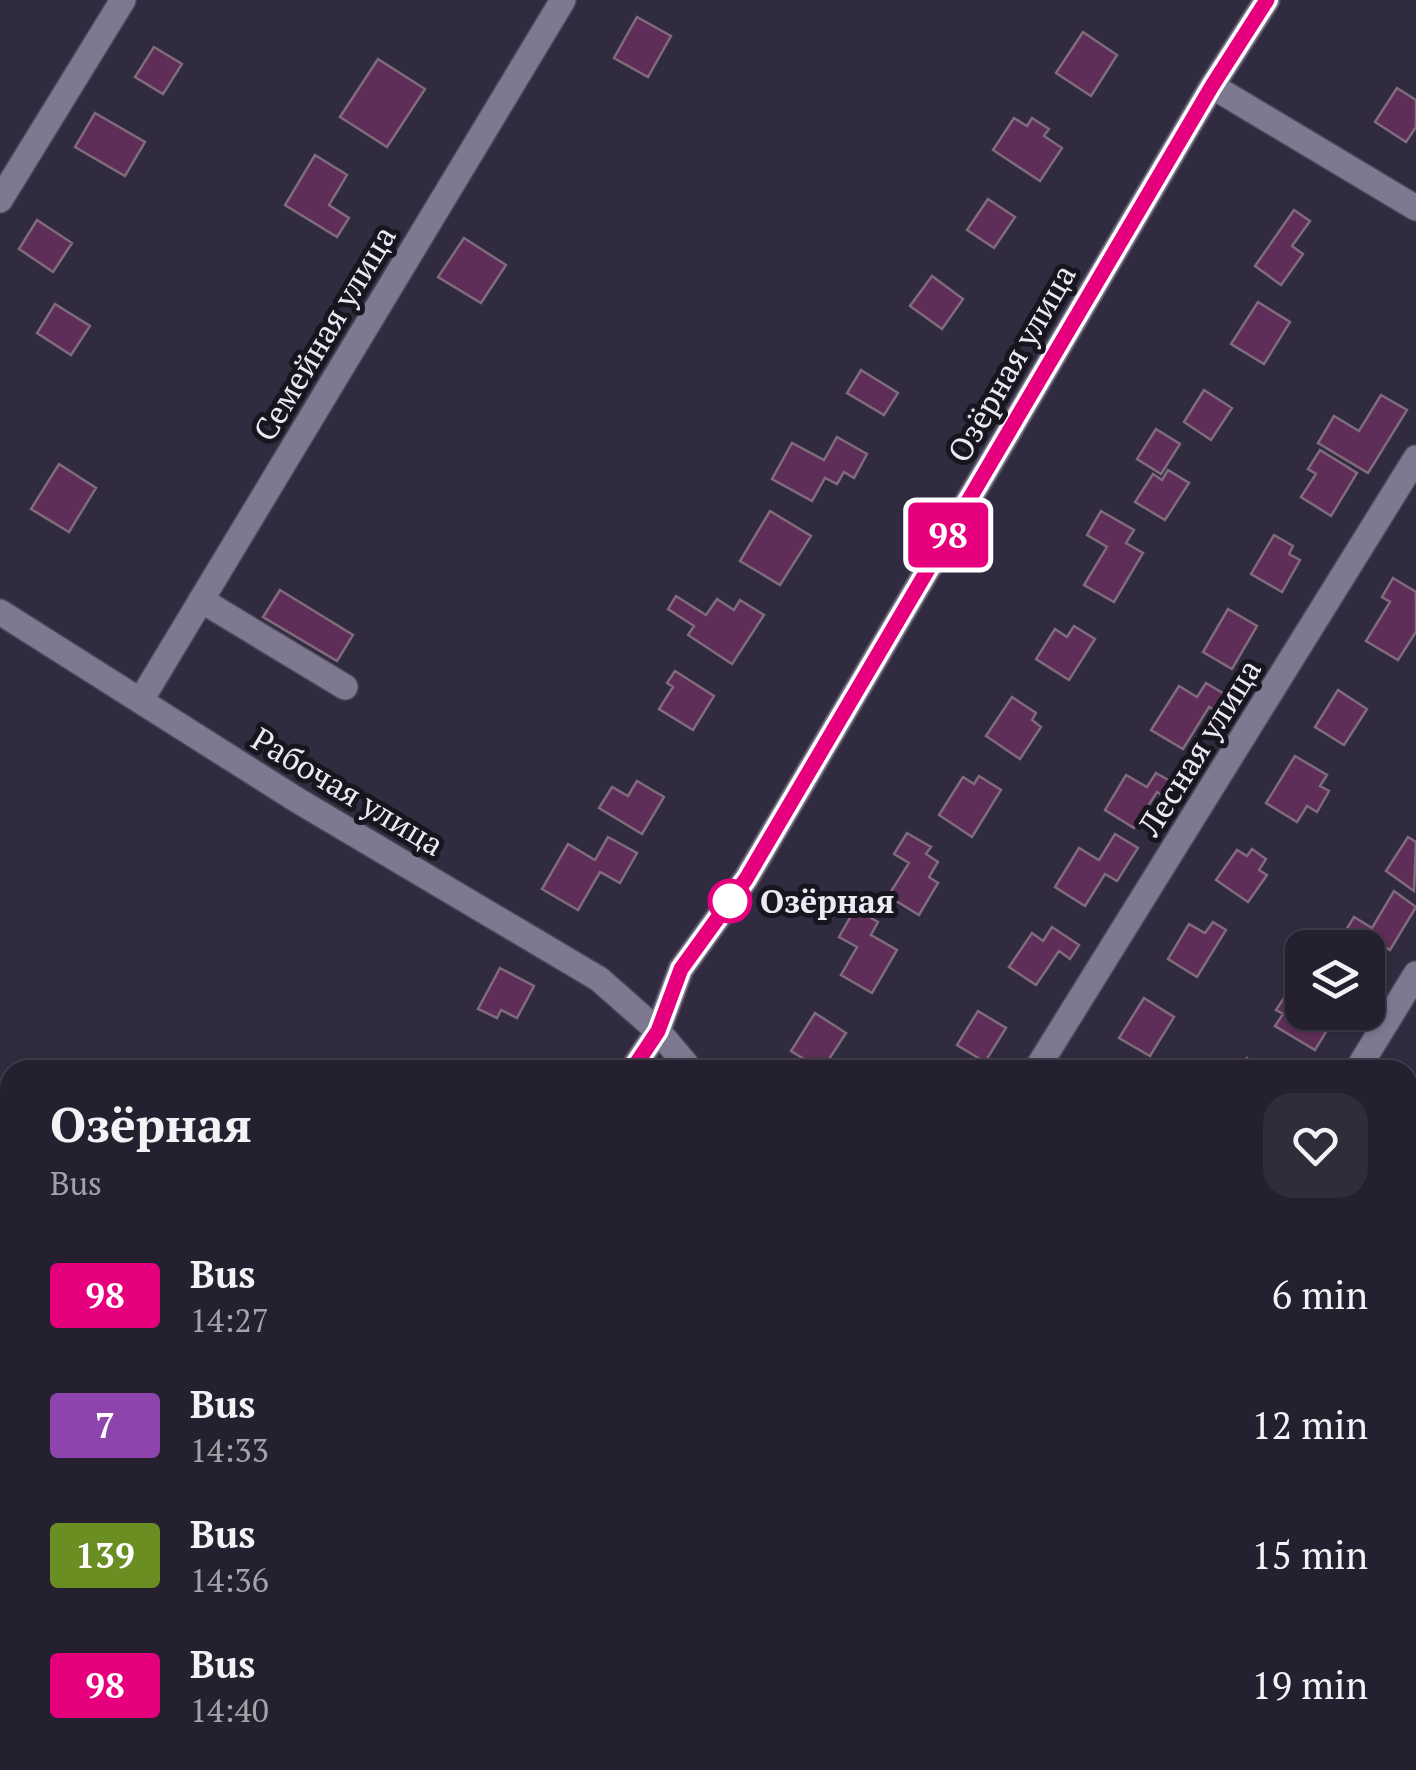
<!DOCTYPE html>
<meta charset="utf-8">
<style>
body{margin:0;font-family:"PT Serif",serif;background:#302d3b;color:#f1f3f6;height:100vh;display:flex;flex-direction:column;font-size:38px;white-space:nowrap}
*{box-sizing:border-box;margin:0}
p{font-size:32px;color:#a3a3aa}
.icon{flex:none;width:55px;height:55px;fill:none;stroke:currentColor;stroke-width:2;stroke-linecap:round;stroke-linejoin:round}
.map{position:relative;flex:1;overflow:hidden}
.side{position:absolute;left:0px;top:1060px;width:1418px;height:710px;display:flex;flex-direction:column;background:#24202f;border-radius:30px 30px 0 0;box-shadow:0 2px 8px #0004,0 0 0 2px #413e4b}
.side>*{flex:none}
.badge{padding:0 20px;border-radius:8px;font-size:35px;line-height:65px}
.buttons{position:absolute;left:1285px;top:930px;display:grid;gap:20px}
.buttons a{display:grid;place-items:center;width:100px;height:100px;border-radius:20px;background:#24202f;box-shadow:0 2px 8px #0004,0 0 0 2px #413e4b;font-size:50px}
.map>.badge{position:absolute;translate:-50% -50%;box-shadow:0 0 0 5px #fff}
.round{display:grid;place-items:center;flex:none;width:105px;height:105px;border-radius:30px;background:#302d3b}
.summary{display:flex;align-items:center;justify-content:space-between;height:170px;padding:0 50px}
h1{font-size:48px;font-weight:700;line-height:75px}
ul{padding:0;list-style:none}
li{display:flex;align-items:center;gap:30px;height:130px;padding:0 50px}
li div{flex:1}
li b{display:block;font-size:38px}
li em{font-style:normal}
li .badge{min-width:110px;font-weight:700;text-align:center}
.map>svg:first-child{display:block}
.building{fill:#5f2e58;stroke:#806b7c;stroke-width:2.5}
.lines{fill:none;stroke-linecap:round;stroke-linejoin:round}
.minor-casing{stroke:#4b4658;stroke-width:28}
.minor{stroke:#7e7991;stroke-width:25}
.line-casing{stroke:#fff;stroke-width:22}
.line{stroke:#e6007e;stroke-width:15}
.stop-dot{fill:#fff;stroke:#e6007e;stroke-width:5}
.labels{text-anchor:middle;dominant-baseline:central;stroke-width:10;stroke-linejoin:round;paint-order:stroke}
.street-label{font-size:32px;fill:#ece9f7;stroke:#18151f}
.stop-label{font-size:32px;font-weight:bold;fill:#ece9f7;stroke:#18151f;text-anchor:start}
</style>
<div class="map">
<svg width="1416" height="1770" viewBox="0 0 1416 1770">
<rect width="100%" height="100%" fill="#302b3f"/>
<path class="building" d="M637 17 671 36 648 77 614 58Z
M1083 32 1117 55 1091 96 1056 73Z
M154 47 182 64 163 94 135 77Z
M378 59 425 89 387 147 340 117Z
M1397 88 1416 100V127L1406 142 1375 122Z
M95 113 145 142 125 176 75 147Z
M1014 118 1027 126 1032 118 1049 129 1044 136 1062 148 1040 181 993 150Z
M315 155 347 175 329 205 349 218 337 237 285 205Z
M988 199 1015 217 994 248 967 230Z
M1294 210 1310 221 1292 246 1303 254 1281 285 1255 266Z
M37 220 72 243 53 272 19 249Z
M464 238 506 265 481 303 438 277Z
M932 276 963 299 942 329 910 306Z
M1258 302 1290 322 1264 364 1231 344Z
M55 304 90 326 71 355 37 333Z
M861 370 898 393 884 415 847 393Z
M1204 390 1232 408 1211 440 1184 422Z
M1381 395 1407 410 1368 473 1318 443 1334 416 1359 431Z
M1156 429 1180 444 1161 474 1137 459Z
M837 437 867 454 854 478 844 472 837 484 825 478 812 501 772 479 792 443 824 460Z
M1320 450 1357 473 1331 516 1301 497 1316 474 1308 469Z
M59 464 96 488 69 532 31 509Z
M1168 470 1189 483 1165 520 1135 502 1153 474 1162 480Z
M770 511 811 536 780 585 740 561Z
M1101 511 1134 530 1126 543 1143 553 1114 602 1084 585 1107 547 1087 535Z
M1274 535 1293 546 1289 554 1300 560 1282 592 1251 574Z
M1393 578 1416 592V632L1398 660 1366 641 1390 602 1382 597Z
M280 590 353 635 337 661 263 617Z
M676 596 706 615 717 599 734 610 740 600 764 615 732 664 688 635 694 626 668 609Z
M1228 609 1257 626 1232 669 1203 652Z
M1074 626 1095 639 1069 680 1036 659 1055 629 1067 637Z
M675 671 714 696 693 730 659 709 673 687 667 683Z
M1206 683 1231 698 1221 714 1209 707 1183 749 1151 730 1179 686 1197 697Z
M1338 690 1367 709 1344 745 1315 727Z
M1012 697 1036 713 1032 720 1041 727 1020 759 986 736Z
M1295 756 1327 775 1320 786 1329 791 1317 812 1307 806 1297 822 1266 803Z
M1156 773 1177 785 1168 799 1157 792 1134 828 1105 810 1126 775 1147 787Z
M979 776 1001 790 972 837 939 815 963 777 974 784Z
M637 781 664 797 642 834 599 808 612 787 628 796Z
M907 833 931 847 926 854 938 862 929 877 938 883 919 915 888 896 909 863 894 854Z
M1115 834 1138 848 1117 881 1105 874 1085 906 1055 887 1079 848 1099 860Z
M608 837 637 853 620 883 600 872 578 910 542 889 568 844 595 860Z
M1408 837 1416 842 1414 891 1386 871Z
M1252 849 1266 859 1259 870 1267 875 1248 902 1216 880 1237 850 1247 856Z
M1394 891 1416 907 1390 950 1380 944 1368 964V948H1335L1354 917 1372 928Z
M855 909 878 922 871 935 897 950 872 993 841 975 857 947 839 937Z
M1213 922 1226 930 1197 977 1168 959 1189 924 1205 933Z
M1052 927 1079 945 1070 959 1059 951 1036 985 1009 967 1032 933 1043 941Z
M500 968 534 986 517 1018 501 1010 497 1018 478 1009Z
M1291 987 1302 992V1012H1338L1315 1050 1275 1026 1283 1014 1276 1010Z
M1144 998 1174 1017 1150 1056 1119 1038Z
M978 1011 1006 1028 985 1062 957 1045Z
M815 1013 846 1033 822 1070 791 1051Z
M1247 1058 1265 1070H1239Z
M1415 1075 1416 1076V1114L1408 1108V1087Z
M7 1735 10 1760H47L41 1770H0V1747Z
M356 1760H386L380 1770H350Z
M1141 1760H1148L1163 1770H1135Z"/>
<g class="lines">
<defs>
<path id="minor" d="M1212 86 1416 208
M0 200 123 0
M201 600 345 687
M0 612 297 800 599 979 658 1031 691 1070
M141 700 563 0
M632 1070 658 1031 681 969 746 879 1212 86 1267 0
M1036 1070 1416 458
M1357 1070 1416 974
M1408 1500 1416 1486
M1408 1546 1416 1552
M1403 1760 1416 1768
M172 1770 178 1760
M585 1770 592 1760
M917 1770 924 1760
M1350 1770 1356 1760"/>
</defs>
<use href="#minor" class="minor-casing"/>
<use href="#minor" class="minor"/>
</g>
<g class="lines">
<defs>
<path id="line" d="M632 1070 658 1031 681 969 746 879 1212 86 1267 0"/>
</defs>
<use href="#line" class="line-casing"/>
<use href="#line" class="line"/>
</g>
<circle class="stop-dot" cx="730" cy="901" r="20"/>
<g class="labels">
<g class="street-label">
<text transform="translate(324 333) rotate(-59)">Семейная улица</text>
<text transform="translate(1011 363) rotate(-60)">Озёрная улица</text>
<text transform="translate(1199 747) rotate(-58)">Лесная улица</text>
<text transform="translate(348 791) rotate(31)">Рабочая улица</text>
</g>
<g class="stop-label">
<text x="760" y="901">Озёрная</text>
</g>
</g>
</svg>
<div class="buttons">
<a><svg class="icon" aria-label="layers" viewBox="0 0 24 24"><path d="M12 4l9 5-9 5-9-5zM3 14l9 5 9-5"/></svg></a>
</div>
<b class="badge" style="left:948px;top:535px;background:#e6007e;color:#fff">98</b>
<section class="side">
<div class="summary"><div><h1>Озёрная</h1><p>Bus</p></div><a class="round"><svg class="icon" aria-label="heart" viewBox="0 0 24 24"><path d="M12 20l-8-8c-3-5 5-10 8-4 3-6 11-1 8 4z"/></svg></a></div>
<ul>
<li><span class="badge" style="background:#e6007e;color:#fff">98</span><div><b>Bus</b><p>14:27</p></div><em>6 min</em></li>
<li><span class="badge" style="background:#8e44ad;color:#fff">7</span><div><b>Bus</b><p>14:33</p></div><em>12 min</em></li>
<li><span class="badge" style="background:#6b8e23;color:#fff">139</span><div><b>Bus</b><p>14:36</p></div><em>15 min</em></li>
<li><span class="badge" style="background:#e6007e;color:#fff">98</span><div><b>Bus</b><p>14:40</p></div><em>19 min</em></li>
</ul>
</section>
</div>
